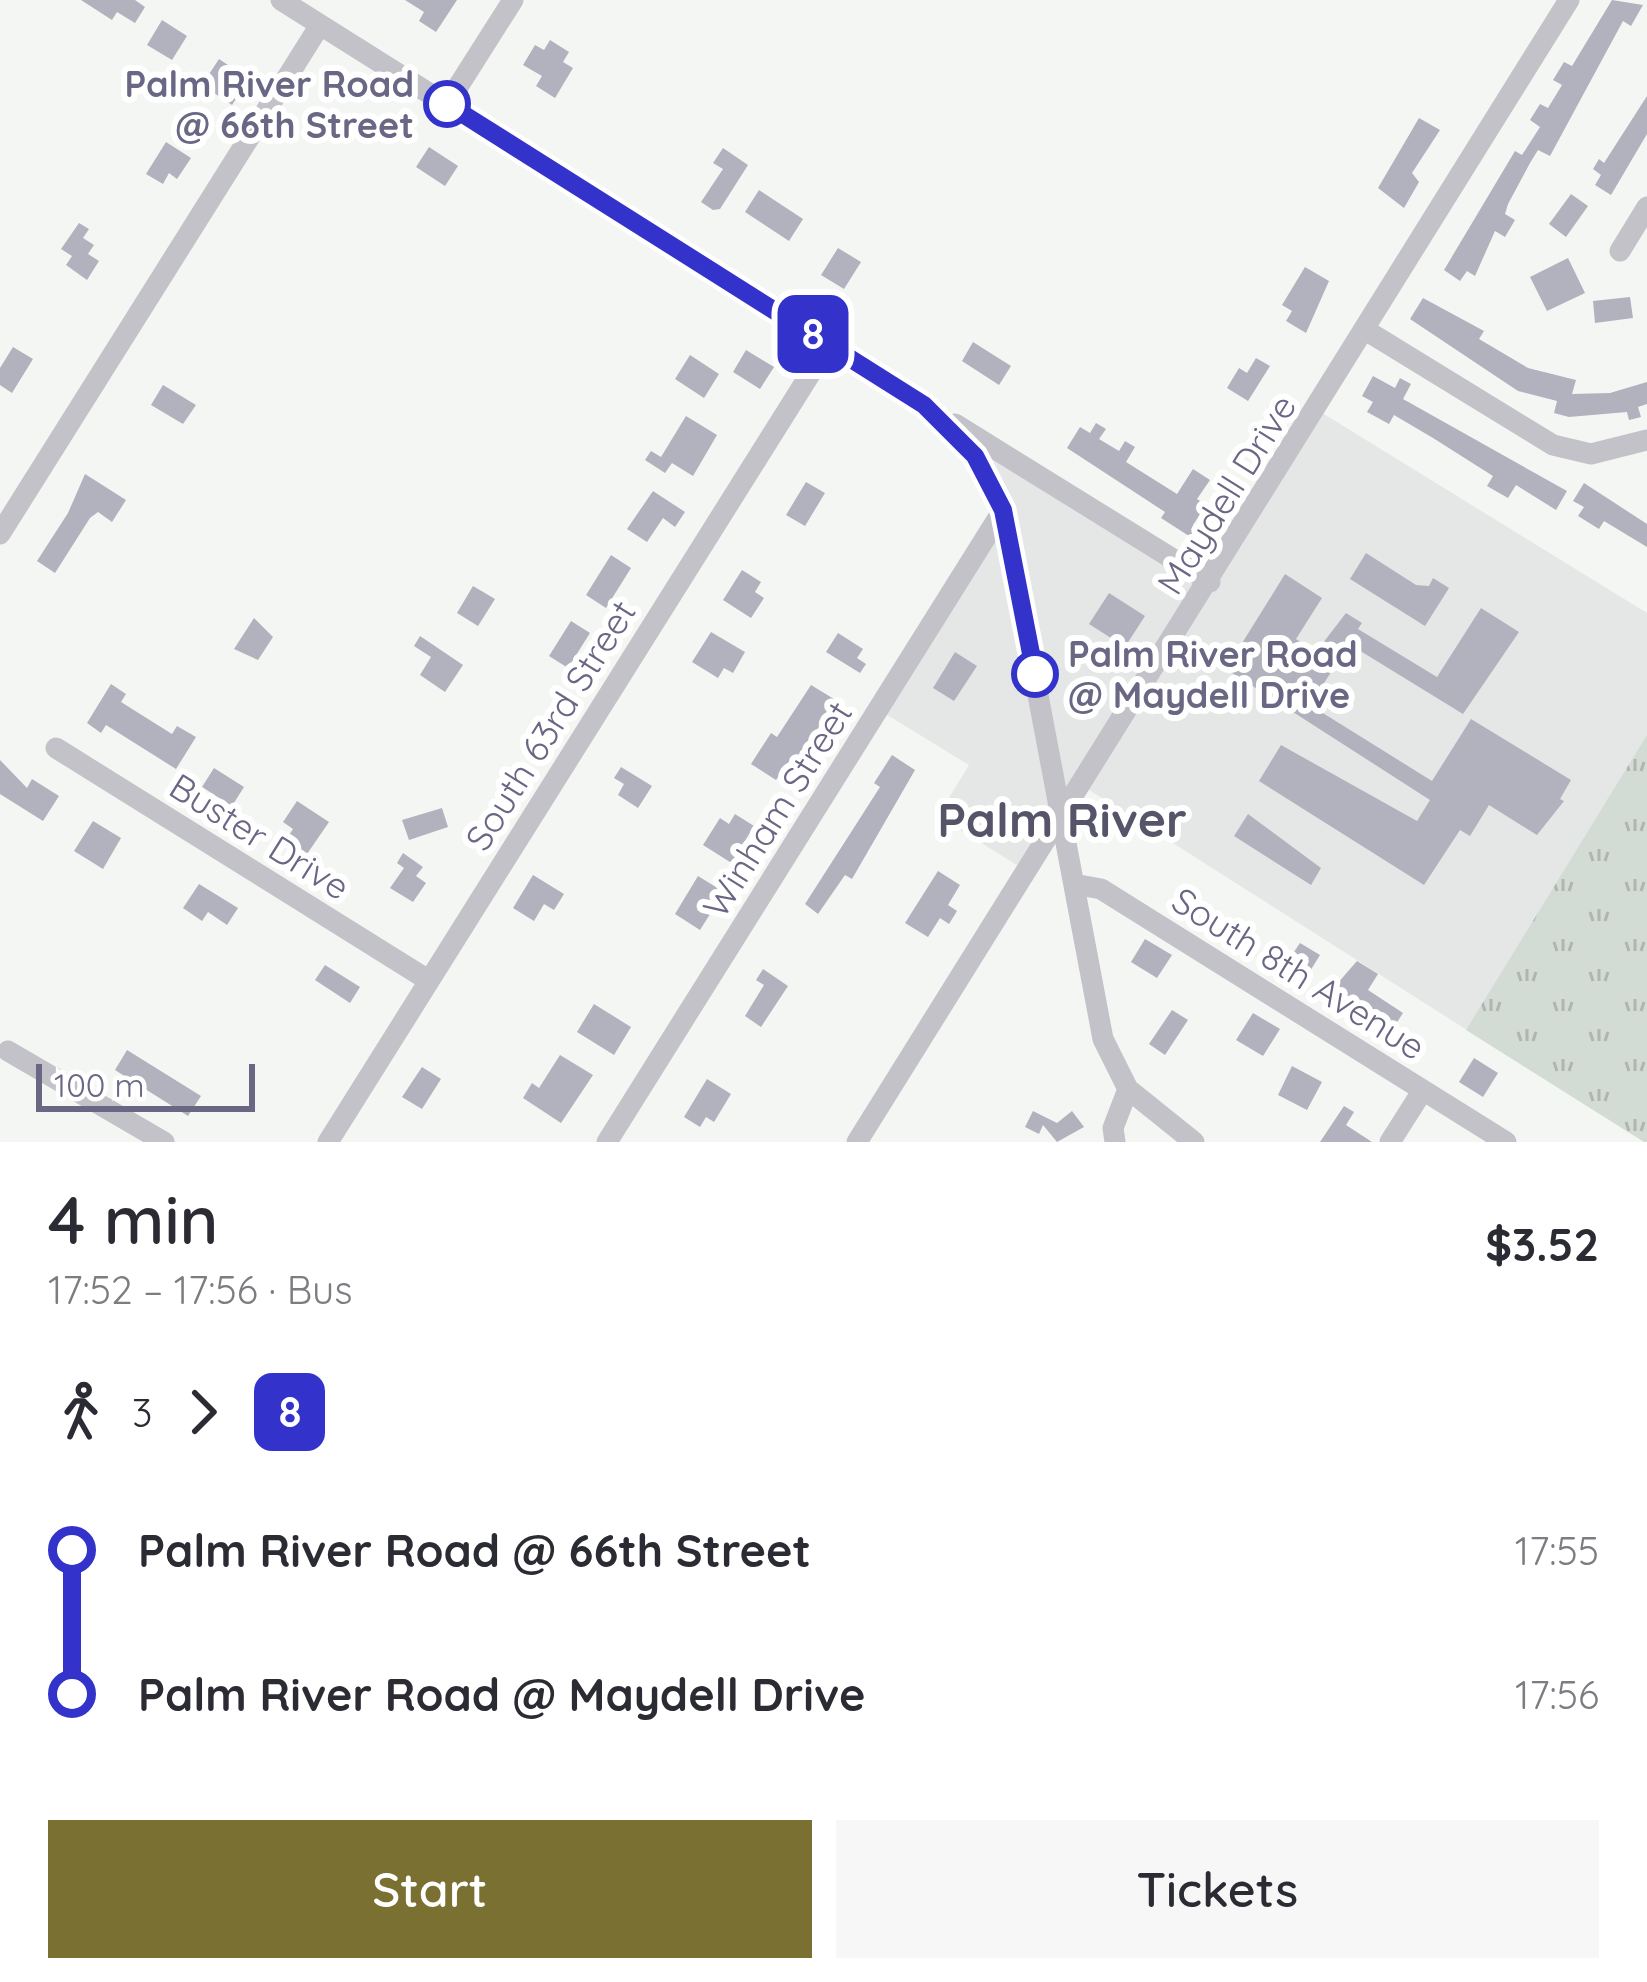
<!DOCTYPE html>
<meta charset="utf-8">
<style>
body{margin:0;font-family:Quicksand,sans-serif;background:#f7f7f7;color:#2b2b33;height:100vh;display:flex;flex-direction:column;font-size:45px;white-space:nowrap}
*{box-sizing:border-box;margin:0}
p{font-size:39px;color:#7c7c81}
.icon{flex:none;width:66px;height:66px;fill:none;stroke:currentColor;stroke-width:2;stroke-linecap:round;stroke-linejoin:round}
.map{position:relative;height:1142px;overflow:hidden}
.drawer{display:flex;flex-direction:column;background:#fff;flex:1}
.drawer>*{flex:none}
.badge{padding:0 24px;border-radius:18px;font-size:42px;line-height:78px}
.scale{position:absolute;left:36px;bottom:30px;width:219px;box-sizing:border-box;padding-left:12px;border:6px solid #696783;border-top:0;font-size:33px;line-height:42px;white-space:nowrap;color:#696783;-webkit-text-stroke:9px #fff;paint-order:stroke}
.map>.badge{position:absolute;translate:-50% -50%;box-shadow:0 0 0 6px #fff}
.legs{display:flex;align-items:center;gap:18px;height:132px;padding:0 48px;font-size:39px}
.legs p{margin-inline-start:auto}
.overview{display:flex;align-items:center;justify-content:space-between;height:204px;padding:0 48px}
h1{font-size:66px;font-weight:600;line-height:90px}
.cta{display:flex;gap:24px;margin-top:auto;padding:24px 48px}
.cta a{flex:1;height:138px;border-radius:0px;background:#7a7032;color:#fff;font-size:48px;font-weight:600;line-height:138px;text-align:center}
.cta a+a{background:#f7f7f7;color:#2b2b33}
ul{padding:0 48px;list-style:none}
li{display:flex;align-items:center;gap:42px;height:144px;font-size:45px}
li i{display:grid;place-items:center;width:18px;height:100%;margin:0 15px;background:currentColor}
li i::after{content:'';width:30px;height:30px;margin:-15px;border:9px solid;border-radius:50%;background:#fff}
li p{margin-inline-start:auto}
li:first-child i{background:linear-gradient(#0000 50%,currentColor 0)}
li:last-child i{background:linear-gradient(currentColor 50%,#0000 0)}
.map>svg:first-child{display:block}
.built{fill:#e5e7e7}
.grass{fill:url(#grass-tufts)}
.building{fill:#b1b2bd}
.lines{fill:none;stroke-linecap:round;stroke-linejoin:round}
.minor{stroke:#c3c2c9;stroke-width:21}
.line-1-casing{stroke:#fff;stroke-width:27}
.line-1{stroke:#33c;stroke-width:18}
.stop-1-dot{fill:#fff;stroke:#33c;stroke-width:6}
.labels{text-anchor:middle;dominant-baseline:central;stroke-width:12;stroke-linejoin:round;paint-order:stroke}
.stop-label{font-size:36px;font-weight:bold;fill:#696783;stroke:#fff;text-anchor:end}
.street-label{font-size:36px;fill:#696783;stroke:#fff}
.district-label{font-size:48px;font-weight:bold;fill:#565468;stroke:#fff}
</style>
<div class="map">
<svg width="1647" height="1142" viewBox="0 0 1647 1142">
<defs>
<pattern id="grass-tufts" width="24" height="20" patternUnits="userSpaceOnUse" patternTransform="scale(3)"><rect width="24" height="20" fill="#d3dbd5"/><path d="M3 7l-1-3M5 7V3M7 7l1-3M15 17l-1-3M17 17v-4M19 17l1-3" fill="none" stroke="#afb5b2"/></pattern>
</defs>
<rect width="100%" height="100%" fill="#f4f6f3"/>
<path class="built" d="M1319 411 1647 613V737L1467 1030 1083 786 1065 806 1008 521 959 434 1210 582Z
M1003 516 1060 814 1025 870 938 816 969 765 879 710Z"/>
<path class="grass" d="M1647 735V1142H1644L1466 1030Z"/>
<path class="building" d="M81 0H135L145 7 135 23 117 12 112 20Z
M405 0H457L436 32 419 21 424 12Z
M1612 0 1643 5 1631 26 1623 21 1550 156 1538 150 1530 163 1508 204 1505 214 1515 220 1505 237 1495 231 1475 276 1467 271 1460 281 1444 270 1515 151 1522 155 1540 127 1530 120 1540 104 1548 108 1562 85 1553 80 1564 62 1572 66Z
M162 20 187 36 172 60 147 45Z
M550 40 569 52 563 62 573 68 555 98 536 86 542 76 523 65 535 45 544 50Z
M219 59 249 79 232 105 202 85Z
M1647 96V134L1611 195 1595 185 1601 175 1593 169 1599 159 1604 163Z
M1419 118 1440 130 1412 173 1419 182 1404 208 1378 188Z
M166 142 191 158 177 179 169 173 163 184 146 174Z
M429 147 458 166 445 186 416 167Z
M723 148 748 165 720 209 713 210 701 202 723 169 713 163Z
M759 190 803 219 789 241 745 212Z
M1571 194 1588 206 1566 237 1549 224Z
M79 223 89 229 83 238 94 245 88 254 99 261 87 280 66 265 72 256 61 249Z
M838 248 861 262 844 289 821 275Z
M1568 258 1585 293 1547 311 1530 277Z
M1305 267 1329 281 1306 333 1286 321 1292 311 1282 305Z
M1630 297 1633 318 1595 323 1593 301Z
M1423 298 1484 331 1479 339 1528 368 1576 380 1572 394 1610 393 1647 382V404L1638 407 1641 417 1629 420 1627 412 1569 417 1554 413 1557 401 1518 391 1410 319Z
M973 342 1011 366 999 385 962 361Z
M13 347 33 359 12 393 0 385V368Z
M746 350 774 367 760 389 733 372Z
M690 355 719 374 704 398 675 379Z
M1256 358 1270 366 1248 401 1227 388 1239 368 1247 373Z
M1373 376 1395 388 1400 378 1411 384 1403 399 1567 491 1556 510 1516 485 1508 498 1487 486 1493 476 1433 438 1394 415 1389 424 1367 412 1373 402 1362 396Z
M163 385 196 405 183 424 151 405Z
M686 416 717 435 693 476 672 463 665 473 645 460 651 451 661 457Z
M1096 423 1106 429 1099 439 1119 451 1125 441 1135 447 1126 462 1177 494 1193 469 1210 480 1197 499 1206 505 1193 525 1210 535 1203 545 1161 518 1165 512 1067 448 1080 427 1090 433Z
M85 474 126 500 112 522 98 512 90 518 55 573 37 561 68 513Z
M806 482 825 493 805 526 786 515Z
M1584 483 1647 524V547L1604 521 1599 529 1578 516 1584 507 1573 501Z
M653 491 685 512 675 527 663 518 647 542 627 529Z
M1366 553 1416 585 1429 586 1433 578 1449 588 1425 626 1350 579Z
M611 555 631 568 606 608 586 595Z
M742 570 761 582 755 592 764 598 751 618 723 600Z
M1285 574 1322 598 1296 639 1316 652 1346 613 1362 623 1358 629 1437 677 1481 608 1519 632 1463 714 1349 644 1310 705 1432 781 1471 719 1571 780 1560 799 1564 801 1537 835 1489 805 1470 836 1460 830 1424 885 1259 781 1281 745 1417 821 1430 800 1226 669Z
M473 586 495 599 478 626 457 613Z
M1109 593 1145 616 1125 647 1089 624Z
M254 618 273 637 258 660 234 649Z
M571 621 590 633 568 668 549 656Z
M711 632 745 652 733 673 724 668 718 678 692 662Z
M838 633 863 649 857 658 866 664 860 673 826 652Z
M420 636 463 665 445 692 420 675 431 657 414 646Z
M955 652 977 666 954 701 933 688Z
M111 684 126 694 121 702 172 734 177 726 196 737 176 769 106 725 101 733 87 723Z
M811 685 834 699 798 765 790 760 776 780 751 764 771 733 777 737Z
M892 755 915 770 852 879 845 875 818 914 805 904 880 787 874 783Z
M0 760 27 788 32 779 59 796 43 821 0 794Z
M621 767 652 786 638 808 618 795 624 784 614 778Z
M214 768 244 787 232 806 202 787Z
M297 801 329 822 307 854 286 840 293 829 283 822Z
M442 808 448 827 409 840 402 820Z
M735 814 754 826 743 844 753 851 741 869 703 845 720 818 729 824Z
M1248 814 1321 868 1311 885 1234 836Z
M93 821 121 838 103 869 74 851Z
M403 853 423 867 416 876 426 883 413 902 390 888 404 868 397 863Z
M938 871 960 885 948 905 957 911 949 924 940 918 928 937 905 923Z
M533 875 564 894 554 910 544 904 534 921 513 908Z
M698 876 724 892 700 930 675 914Z
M199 884 238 908 227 925 208 912 202 921 183 908Z
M1145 939 1172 955 1157 978 1131 962Z
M1300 943 1320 955 1302 984 1281 971Z
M1357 961 1378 974 1368 990 1403 1013 1392 1030 1330 992Z
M325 965 360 987 350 1003 315 980Z
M763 969 788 986 761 1027 745 1016 764 985 756 980Z
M594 1004 631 1027 614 1055 577 1032Z
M1172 1010 1188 1020 1165 1055 1149 1044Z
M1253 1013 1280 1029 1263 1056 1236 1040Z
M127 1050 201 1096 188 1116 115 1070Z
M560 1055 593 1075 561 1123 523 1098 532 1083 539 1088Z
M1474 1058 1498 1073 1483 1097 1459 1082Z
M1292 1066 1322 1082 1307 1110 1278 1095Z
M422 1067 441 1079 422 1109 402 1097Z
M707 1079 731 1094 714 1122 706 1117 700 1127 684 1117Z
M1344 1106 1354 1112 1346 1125 1372 1142H1320Z
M1033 1111 1057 1123 1072 1111 1084 1127 1057 1142 1043 1125 1039 1134 1025 1127Z"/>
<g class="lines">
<path class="minor" d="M281 0 924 405 975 456 1003 510 1103 1039 1128 1089 1194 1142
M447 104 513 0
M1620 251 1647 207
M1367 331 1553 445 1591 454 1647 440
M955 424 1210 582
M0 534 320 25
M56 748 428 980
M1074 884 1101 889 1506 1142
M8 1051 164 1142
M328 1142 829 344
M607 1142 1003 510
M857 1142 1569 0
M1115 1142 1113 1128 1128 1089
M1390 1142 1423 1090"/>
</g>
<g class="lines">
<defs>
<path id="line-1" d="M447 104 924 405 975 456 1003 510 1035 674"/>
</defs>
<use href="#line-1" class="line-1-casing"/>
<use href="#line-1" class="line-1"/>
</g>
<g class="stop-1-dot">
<circle cx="447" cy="104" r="21"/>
<circle cx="1035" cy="674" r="21"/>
</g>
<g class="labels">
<g class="stop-label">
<text x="414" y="83">Palm River Road<tspan x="414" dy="41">@ 66th Street</tspan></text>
<text x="1068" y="653" text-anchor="start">Palm River Road<tspan x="1068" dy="41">@ Maydell Drive</tspan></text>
</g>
<g class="street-label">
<text transform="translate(1226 494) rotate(-58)">Maydell Drive</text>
<text transform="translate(550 725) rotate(-58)">South 63rd Street</text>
<text transform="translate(777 809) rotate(-58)">Winham Street</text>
<text transform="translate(260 836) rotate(32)">Buster Drive</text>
<text transform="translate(1299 973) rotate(32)">South 8th Avenue</text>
</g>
<g class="district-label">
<text x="1062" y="819">Palm River</text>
</g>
</g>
</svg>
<div class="scale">100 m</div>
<b class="badge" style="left:813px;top:334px;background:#33c;color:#fff">8</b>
</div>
<section class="drawer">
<div class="overview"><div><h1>4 min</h1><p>17:52 – 17:56 · Bus</p></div><b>$3.52</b></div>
<div class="legs"><svg class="icon" aria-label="walk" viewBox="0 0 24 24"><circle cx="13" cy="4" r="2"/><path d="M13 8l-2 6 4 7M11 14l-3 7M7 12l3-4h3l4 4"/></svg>3<svg class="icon" aria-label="forward" viewBox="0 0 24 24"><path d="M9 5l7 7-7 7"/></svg><b class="badge" style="background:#33c;color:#fff">8</b></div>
<ul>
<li><i style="color:#33c"></i><b>Palm River Road @ 66th Street</b><p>17:55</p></li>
<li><i style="color:#33c"></i><b>Palm River Road @ Maydell Drive</b><p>17:56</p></li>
</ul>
<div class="cta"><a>Start</a><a>Tickets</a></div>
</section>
